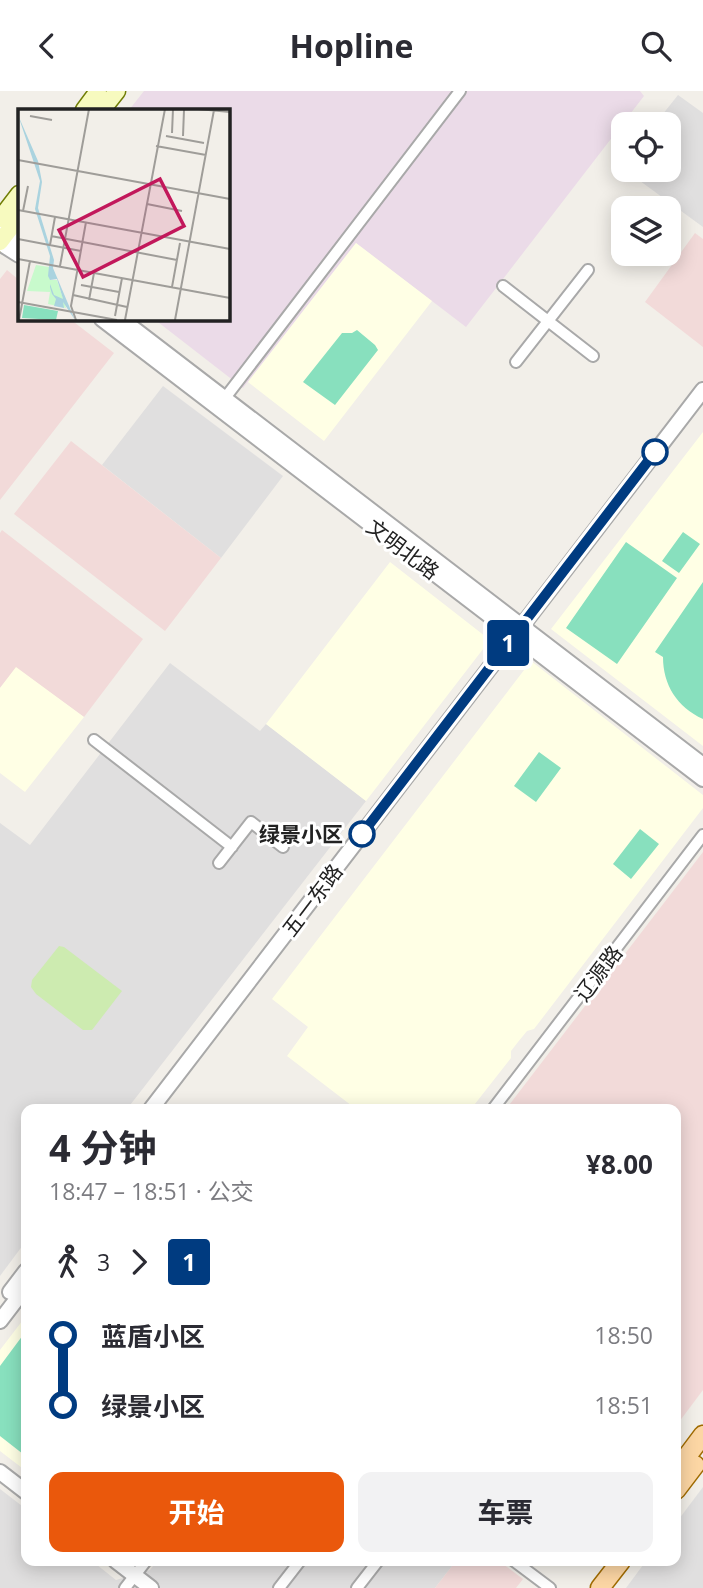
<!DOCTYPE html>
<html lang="zh">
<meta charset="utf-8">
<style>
body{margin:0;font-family:"Open Sans","Noto Sans SC",sans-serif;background:#f2f2f3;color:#2b2b33;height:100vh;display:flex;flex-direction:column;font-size:26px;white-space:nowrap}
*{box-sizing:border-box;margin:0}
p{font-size:23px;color:#7c7c81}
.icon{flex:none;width:38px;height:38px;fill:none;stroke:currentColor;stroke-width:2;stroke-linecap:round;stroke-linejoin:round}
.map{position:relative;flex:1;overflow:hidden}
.side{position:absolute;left:21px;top:1013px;width:660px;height:462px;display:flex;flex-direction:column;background:#fff;border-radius:14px;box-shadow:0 4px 18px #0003}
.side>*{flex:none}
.badge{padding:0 14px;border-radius:5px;font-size:24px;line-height:46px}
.buttons{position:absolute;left:611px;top:21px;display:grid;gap:14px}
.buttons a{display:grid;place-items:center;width:70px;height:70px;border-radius:14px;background:#fff;box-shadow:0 4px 18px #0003;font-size:35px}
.map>.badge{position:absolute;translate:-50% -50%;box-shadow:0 0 0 4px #fff}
.legs{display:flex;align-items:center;gap:10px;height:77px;padding:0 28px;font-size:23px}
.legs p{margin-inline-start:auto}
.head{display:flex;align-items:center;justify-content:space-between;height:119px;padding:0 28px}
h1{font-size:38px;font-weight:700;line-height:52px}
.button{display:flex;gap:14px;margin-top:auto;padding:14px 28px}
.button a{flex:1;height:80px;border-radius:14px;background:#ea580c;color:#fff;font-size:28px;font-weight:700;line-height:80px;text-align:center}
.button a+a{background:#f2f2f3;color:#2b2b33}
ul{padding:0 28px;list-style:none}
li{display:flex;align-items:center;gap:24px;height:70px;font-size:26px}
li i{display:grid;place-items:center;width:10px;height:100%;margin:0 9px;background:currentColor}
li i::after{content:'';width:18px;height:18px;margin:-9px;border:5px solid;border-radius:50%;background:#fff}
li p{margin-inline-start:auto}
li:first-child i{background:linear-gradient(#0000 50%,currentColor 0)}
li:last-child i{background:linear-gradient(currentColor 50%,#0000 0)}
header{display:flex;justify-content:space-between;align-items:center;height:91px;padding:0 28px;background:#fff;font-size:32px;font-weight:700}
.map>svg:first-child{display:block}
.residential{fill:#e0dfdf}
.commercial{fill:#f2dad9}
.industrial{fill:#ebdbe8}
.education{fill:#ffffe5}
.grass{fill:#cdebb0}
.pitch{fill:#88e0be}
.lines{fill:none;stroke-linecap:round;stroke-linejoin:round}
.minor-casing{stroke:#a9a9a9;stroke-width:14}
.tertiary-casing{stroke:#a9a9a9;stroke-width:18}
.secondary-casing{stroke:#707d05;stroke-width:19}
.primary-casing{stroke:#a06b00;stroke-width:21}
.minor{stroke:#fff;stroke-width:10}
.tertiary{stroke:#fff;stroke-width:14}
.secondary{stroke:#f7fabf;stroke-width:16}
.primary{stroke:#fcd6a4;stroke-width:18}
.line-1-casing{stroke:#fff;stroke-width:16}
.line-1{stroke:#003b80;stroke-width:10}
.stop-1-dot{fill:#fff;stroke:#003b80;stroke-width:3.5}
.labels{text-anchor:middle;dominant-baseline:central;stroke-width:6;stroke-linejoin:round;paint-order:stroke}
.street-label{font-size:21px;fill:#222;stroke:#fff}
.stop-label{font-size:21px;font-weight:bold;fill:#222;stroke:#fff;text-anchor:end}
.inset-road{fill:none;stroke:#9f9d99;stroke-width:2}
.view{fill:#c2185b;fill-opacity:0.15;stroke:#c2185b;stroke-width:3.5}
.inset-edge{fill:none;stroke:#222;stroke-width:3.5}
</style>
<header><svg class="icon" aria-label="back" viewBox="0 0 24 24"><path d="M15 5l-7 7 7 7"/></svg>Hopline<svg class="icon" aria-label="search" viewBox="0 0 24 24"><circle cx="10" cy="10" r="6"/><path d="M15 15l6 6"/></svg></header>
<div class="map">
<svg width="703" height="1497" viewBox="0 0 703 1497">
<rect width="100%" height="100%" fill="#f2efe9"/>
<path class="residential" d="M678 4 703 22V136L625 79H668V33H655Z
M163 295 283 385 221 467 102 374Z
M170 572 260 640 266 633 366 710 127 1018H26V1150L0 1185V732L30 754Z
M703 1396V1497H626L646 1470H676V1432Z
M0 1398 26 1418V1470H92L116 1489 150 1479 157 1470H456L435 1497H0Z"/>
<path class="commercial" d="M695 142 703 148V256L645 211Z
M7 179 19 189V228H70L114 262 0 409V188Z
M71 350 221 467 165 540 14 423Z
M2 439 143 548 84 626 16 577 0 597V442Z
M703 761V1299L676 1335V1018H506Z
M456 1470H499L523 1488 516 1497H435Z"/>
<path class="industrial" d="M144 0H640L644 5 466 236 356 152 243 297 154 228H228V19H129Z"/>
<path class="education" d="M356 152 432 210 324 350 248 291Z
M703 341V655L551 538Z
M390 471 490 549 366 710 266 633Z
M531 570 703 704V717L534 938 527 940 518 951 511 960V967L471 1018H356L287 965 308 936 272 908Z
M16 576 84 626 25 701 0 682V597Z
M26 1225V1380L0 1360V1259Z"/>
<path class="grass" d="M59 855 64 856 122 900 92 939H83L36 903 31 896 32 889Z"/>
<path class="pitch" d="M357 239 375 254 378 259 335 314 303 291 342 242H352Z
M683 441 700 453 679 482 662 470Z
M626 451 677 487 617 573 566 537Z
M703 491V628C677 616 663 594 663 566L655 561Z
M539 661 561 677 536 711 514 695Z
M640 738 659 753 631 788 613 773Z
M26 1240V1359L23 1363 0 1345V1275Z"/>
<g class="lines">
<defs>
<path id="minor" d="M503 195 593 265
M516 271 588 179
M225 307 460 0
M94 649 232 756
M219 772 251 731 283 756
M493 1018 703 744
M514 1470 550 1497
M125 1497 146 1470
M279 1497 300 1470
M357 1497 378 1470"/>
<path id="tertiary" d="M1 134 19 150
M0 152 19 164
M102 228 703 688
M121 228 703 674
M151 1018 703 299
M10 1201 26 1180
M0 1230 26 1196
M0 1381 26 1401
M116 1470 151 1497"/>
<path id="secondary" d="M84 19 98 0
M102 19 117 0
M0 128 19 103
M0 151 19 126"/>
<path id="primary" d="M676 1380 703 1344
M676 1399 695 1374
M600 1497 621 1470"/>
</defs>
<use href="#minor" class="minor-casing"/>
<use href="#tertiary" class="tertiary-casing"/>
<use href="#secondary" class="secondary-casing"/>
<use href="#primary" class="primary-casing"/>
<use href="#minor" class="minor"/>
<use href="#tertiary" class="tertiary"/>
<use href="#secondary" class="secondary"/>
<use href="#primary" class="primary"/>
</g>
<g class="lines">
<defs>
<path id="line-1" d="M362 743 655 361"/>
</defs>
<use href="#line-1" class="line-1-casing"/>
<use href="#line-1" class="line-1"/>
</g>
<g class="stop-1-dot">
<circle cx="655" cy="361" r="12"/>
<circle cx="362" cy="743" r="12"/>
</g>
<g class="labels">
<g class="street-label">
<text transform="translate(403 458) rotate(37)">文明北路</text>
<text transform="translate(312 809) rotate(-53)">五一东路</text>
<text transform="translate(598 882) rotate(-53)">辽源路</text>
</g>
<g class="stop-label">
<text x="343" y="743">绿景小区</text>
</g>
</g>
<g transform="translate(18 18)">
<rect width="212" height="212" fill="#f2efe9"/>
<path d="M18 156 31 158 32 171H39L48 199 30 195 32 183 9 182Z" fill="#c8facc"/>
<path d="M6 196 40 202 38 211 4 209Z" fill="#88e0be"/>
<path d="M0 6 20 52 24 73 20 99 36 151 35 159 57 211 45 193 46 199 36 197 38 190 34 185 32 178V175L36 186 45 190 39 170 32 171 30 167 32 147 17 100 22 72Z" fill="#aad3df"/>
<path class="inset-road" d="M180 0 212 3M12 7 34 11M154 24 155 0M148 27 186 34M165 27 166 1M138 37 188 46M0 51 212 90M129 95 164 102M0 101 212 140M5 102 10 77M33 127 159 151M0 130 63 142M32 136 37 108M0 150 212 189M42 157 71 0M63 176 101 183M154 178 162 134M55 186 109 198M71 191 76 164M0 193 99 211M97 207 104 169M1 211 12 152M58 211 53 197 68 113M107 211 147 0M157 211 196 1"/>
<path class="view" d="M142 70 166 117 65 168 41 121Z"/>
<rect width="212" height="212" class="inset-edge"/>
</g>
</svg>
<div class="buttons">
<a><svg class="icon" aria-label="locate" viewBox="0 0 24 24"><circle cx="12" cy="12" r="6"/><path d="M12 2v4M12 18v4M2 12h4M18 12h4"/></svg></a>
<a><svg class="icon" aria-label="layers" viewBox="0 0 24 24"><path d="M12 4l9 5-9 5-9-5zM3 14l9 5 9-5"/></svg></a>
</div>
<b class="badge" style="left:508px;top:552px;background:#003b80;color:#fff">1</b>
<section class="side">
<div class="head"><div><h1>4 分钟</h1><p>18:47 – 18:51 · 公交</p></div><b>¥8.00</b></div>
<div class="legs"><svg class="icon" aria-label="walk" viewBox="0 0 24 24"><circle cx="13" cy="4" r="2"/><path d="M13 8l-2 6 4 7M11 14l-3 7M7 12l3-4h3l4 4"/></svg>3<svg class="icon" aria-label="forward" viewBox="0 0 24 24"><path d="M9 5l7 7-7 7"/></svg><b class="badge" style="background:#003b80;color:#fff">1</b></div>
<ul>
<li><i style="color:#003b80"></i><b>蓝盾小区</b><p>18:50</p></li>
<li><i style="color:#003b80"></i><b>绿景小区</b><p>18:51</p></li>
</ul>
<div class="button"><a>开始</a><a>车票</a></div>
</section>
</div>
